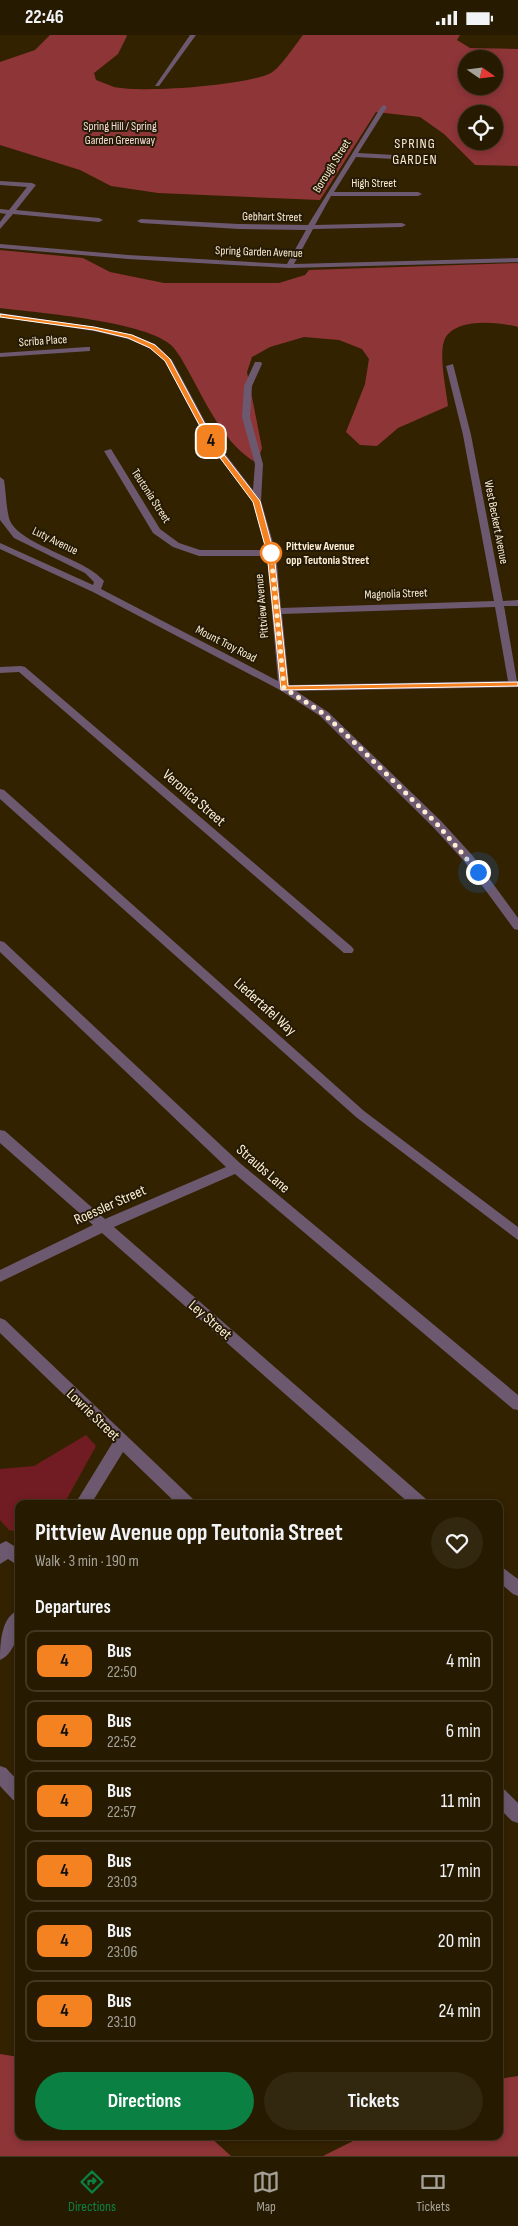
<!DOCTYPE html>
<meta charset="utf-8">
<style>
body{margin:0;font-family:"Sofia Sans Condensed",sans-serif;background:#32270f;color:#f1f3f6;height:100vh;display:flex;flex-direction:column;font-size:19px;white-space:nowrap}
*{box-sizing:border-box;margin:0}
p{font-size:16px;color:#a4a199}
.icon{flex:none;width:28px;height:28px;fill:none;stroke:currentColor;stroke-width:2;stroke-linecap:round;stroke-linejoin:round}
.map{position:relative;flex:1;overflow:hidden}
.panel{position:absolute;left:15px;top:1465px;width:488px;height:640px;display:flex;flex-direction:column;background:#261a00;border-radius:10px;box-shadow:0 2px 8px #0003,0 0 0 1px #423822}
.panel>*{flex:none}
.badge{padding:0 10px;border-radius:8px;font-size:18px;line-height:32px}
.needle{width:32px;rotate:104deg}
.tools{position:absolute;left:458px;top:15px;display:grid;gap:10px}
.tools a{display:grid;place-items:center;width:45px;height:45px;border-radius:50%;background:#261a00;box-shadow:0 2px 8px #0003,0 0 0 1px #423822;font-size:25px}
.you{position:absolute;width:25px;height:25px;margin:-12px;border:4px solid #fff;border-radius:50%;background:#1a73e8;box-shadow:0 0 0 8px #1a73e833}
.map>.badge{position:absolute;translate:-50% -50%;box-shadow:0 0 0 2px #fff}
h2{padding:0 20px;font-size:19px;line-height:45px}
.round{display:grid;place-items:center;flex:none;width:52px;height:52px;border-radius:26px;background:#32270f}
.overview{display:flex;align-items:center;justify-content:space-between;height:85px;padding:0 20px}
h1{font-size:24px;font-weight:700;line-height:38px}
.primary-button{display:flex;gap:10px;margin-top:auto;padding:10px 20px}
.primary-button a{flex:1;height:58px;border-radius:30px;background:#0b8043;color:#fff;font-size:20px;font-weight:700;line-height:58px;text-align:center}
.primary-button a+a{background:#32270f;color:#f1f3f6}
ul{padding:0;list-style:none}
li{display:flex;align-items:center;gap:15px;height:62px;margin:0 10px 8px;padding:0 10px;border:2px solid #423822;border-radius:10px}
li div{flex:1}
li b{display:block;font-size:19px}
li em{font-style:normal}
li .badge{min-width:55px;font-weight:700;text-align:center}
.status{display:flex;justify-content:space-between;align-items:center;height:35px;padding:0 25px;background:#261a00;direction:ltr}
.status svg{height:14px;fill:currentColor}
.menu{display:flex;justify-content:space-around;align-items:center;height:70px;border-top:1px solid #423822;background:#261a00;font-size:14px;color:#a4a199}
.menu a{display:grid;justify-items:center;gap:2px}
.menu .current{color:#0b8043}
.map>svg:first-child{display:block}
.green{fill:#711c22}
.forest{fill:#8e3538;fill-rule:evenodd}
.lines{fill:none;stroke-linecap:round;stroke-linejoin:round}
.minor{fill:#6c5970;fill-rule:evenodd}
.line{fill:#f58220;stroke:#fff}
.walk{stroke:#fcedd3;stroke-width:5;stroke-dasharray:0 9}
.stop-dot{fill:#fff;stroke:#f58220;stroke-width:2.5}
.labels{text-anchor:middle;dominant-baseline:central;stroke-width:4;stroke-linejoin:round;paint-order:stroke}
.far-park-label{font-size:12px;fill:#f8dddb;stroke:#241a05}
.far-street-label{font-size:12px;fill:#fcedd3;stroke:#241a05}
.far-stop-label{font-size:12px;font-weight:bold;fill:#fcedd3;stroke:#241a05;text-anchor:start}
.far-neighbourhood-label{font-size:14px;letter-spacing:1px;fill:#fcedd3;stroke:#241a05}
.street-label{font-size:15px;fill:#fcedd3;stroke:#241a05}
</style>
<div class="status"><b>22:46</b><svg viewBox="0 0 49 12"><path d="M0 12V9h3v3zM5 12V6h3v6zM10 12V3h3v9zM15 12V0h3v12zM26 1h20v11H26zM47 4h2v5h-2z"/></svg></div>
<div class="map">
<svg width="518" height="2121" viewBox="0 0 518 2121">
<rect width="100%" height="100%" fill="#320"/>
<path class="green" d="M86 1400 96 1411 64 1469H19V1497L9 1495 0 1485V1434L34 1431Z"/>
<path class="forest" d="M50 0H126L127 1 118 19 94 38 96 45C102 47 108 50 114 52 143 58 245 51 271 38 280 33 296 9 303 0H460L457 5 470 13 518 14V131L475 130 444 99 420 82 376 77 320 165 158 158 111 151 80 135 0 110V27L35 15ZM466 24H494V51H466ZM466 79H494V106H466Z
M0 215 83 223 110 237 164 248H279L305 240 309 235 518 228V292C499 287 453 282 444 306 439 322 446 354 448 371L398 393 377 411 360 410 346 397 365 349 369 324 362 314 339 305 304 302 270 312 252 322 247 337 262 413 257 428C226 411 208 372 191 341 186 332 180 320 173 312 149 286 38 278 0 273Z
M0 2019 19 2022V2101H209L231 2121H0Z
M518 2041V2121H323L363 2101H499V2044Z"/>
<g class="lines">
<path class="minor" d="M190 0H196L159 51H155Z
M384 70 387 72 358 118 413 121 416 123 413 125 356 122 334 157H418L422 159 418 161H331L315 190 402 188 406 190 402 192 313 194 294 229 518 223V227L289 233 128 224 0 213V209L128 220 287 229 306 195 239 194 141 188 137 186 141 184 239 189 308 190 381 72Z
M0 146 32 148 36 150 16 175 99 183 103 185 99 187 13 179 0 194V187L6 179 0 178V174L9 175 27 152 0 150Z
M0 278 94 292 133 300 155 309 172 325 216 407 253 455 255 429 242 382 244 351 255 327H261L262 329 252 351 250 382 263 429 261 466 276 518 281 573 494 566 463 400 446 331 453 329 471 400 503 566 518 565V571H504L518 652 296 656 328 677 441 786 472 820 518 883V895L514 894 464 826 433 792 320 681 280 655 93 557 0 514V508L93 550 94 547 85 538 14 503 0 485V442L4 445C6 457 6 471 9 483 17 510 84 522 104 546L101 554 278 646 267 521H199L173 512 153 498 104 416 111 414 160 494 179 508 200 515H266L253 466 208 408 165 326 149 313 128 304 94 296 0 282ZM495 572 508 646 289 650 282 579Z
M87 312H90V316L0 322V318Z
M21 631 25 632 352 912 354 915 352 918H344L19 637 0 638V632Z
M0 754 4 755 364 1076 518 1192V1205L356 1082 0 764Z
M0 906 4 907 241 1129 518 1360V1375L513 1374 235 1139 114 1192 426 1464 428 1469H410L102 1198 0 1247V1235L93 1190 0 1108V1095L5 1096 105 1184 226 1132 0 917Z
M0 1283 5 1285 193 1464 195 1469H177L123 1417 91 1469H75L113 1407 0 1298Z
M6 1506 19 1514V1531L8 1524 0 1529V1509Z
M499 1530 518 1544V1561L513 1559 499 1547Z
M19 1575C19 1591 18 1617 0 1625 0 1609 1 1581 19 1575Z
M0 1731 6 1733 19 1747V1767L13 1765 0 1751Z
M499 1753 505 1755 518 1768V1788L512 1786 499 1773Z"/>
</g>
<path class="line" d="M0 279 94 292 132 300 155 310 170 324 215 408 260 466 274 518 288 651 518 647V651L281 655 267 518 253 467 209 408 165 326 150 313 128 303 94 295 0 282Z"/>
<g class="lines">
<path class="walk" d="M271 518 284 653 324 679 357 710 437 789 478 837"/>
</g>
<circle class="stop-dot" cx="271" cy="518" r="10"/>
<g class="labels">
<g class="far-park-label">
<text x="120" y="91">Spring Hill / Spring<tspan x="120" dy="14">Garden Greenway</tspan></text>
</g>
<g class="far-street-label">
<text transform="translate(332 131) rotate(-58)">Borough Street</text>
<text x="374" y="148">High Street</text>
<text transform="translate(272 182) rotate(1)">Gebhart Street</text>
<text transform="translate(259 217) rotate(2)">Spring Garden Avenue</text>
<text transform="translate(43 306) rotate(-4)">Scriba Place</text>
<text transform="translate(151 461) rotate(57)">Teutonia Street</text>
<text transform="translate(496 487) rotate(79)">West Beckert Avenue</text>
<text transform="translate(55 506) rotate(26)">Luty Avenue</text>
<text transform="translate(396 559) rotate(-2)">Magnolia Street</text>
<text transform="translate(262 571) rotate(-95)">Pittview Avenue</text>
<text transform="translate(226 609) rotate(27)">Mount Troy Road</text>
</g>
<g class="far-stop-label">
<text x="286" y="511">Pittview Avenue<tspan x="286" dy="14">opp Teutonia Street</tspan></text>
</g>
<g class="far-neighbourhood-label">
<text x="415" y="108">SPRING<tspan x="415" dy="16">GARDEN</tspan></text>
</g>
<g class="street-label">
<text transform="translate(194 763) rotate(41)">Veronica Street</text>
<text transform="translate(265 972) rotate(42)">Liedertafel Way</text>
<text transform="translate(263 1134) rotate(41)">Straubs Lane</text>
<text transform="translate(110 1170) rotate(-24)">Roessler Street</text>
<text transform="translate(210 1285) rotate(41)">Ley Street</text>
<text transform="translate(93 1380) rotate(44)">Lowrie Street</text>
</g>
</g>
</svg>
<div class="tools">
<a><svg class="needle" viewBox="-14 -14 28 28"><path d="M0-13l5 13h-10z" fill="#e53935"/><path d="M0 13l5-13h-10z" fill="#a4a199"/></svg></a>
<a><svg class="icon" aria-label="locate" viewBox="0 0 24 24"><circle cx="12" cy="12" r="6"/><path d="M12 2v4M12 18v4M2 12h4M18 12h4"/></svg></a>
</div>
<div class="you" style="left:478px;top:837px"></div>
<b class="badge" style="left:211px;top:406px;background:#f58220;color:#111">4</b>
<section class="panel">
<div class="overview"><div><h1>Pittview Avenue opp Teutonia Street</h1><p>Walk · 3 min · 190 m</p></div><a class="round"><svg class="icon" aria-label="heart" viewBox="0 0 24 24"><path d="M12 20l-8-8c-3-5 5-10 8-4 3-6 11-1 8 4z"/></svg></a></div>
<h2>Departures</h2>
<ul>
<li><span class="badge" style="background:#f58220;color:#111">4</span><div><b>Bus</b><p>22:50</p></div><em>4 min</em></li>
<li><span class="badge" style="background:#f58220;color:#111">4</span><div><b>Bus</b><p>22:52</p></div><em>6 min</em></li>
<li><span class="badge" style="background:#f58220;color:#111">4</span><div><b>Bus</b><p>22:57</p></div><em>11 min</em></li>
<li><span class="badge" style="background:#f58220;color:#111">4</span><div><b>Bus</b><p>23:03</p></div><em>17 min</em></li>
<li><span class="badge" style="background:#f58220;color:#111">4</span><div><b>Bus</b><p>23:06</p></div><em>20 min</em></li>
<li><span class="badge" style="background:#f58220;color:#111">4</span><div><b>Bus</b><p>23:10</p></div><em>24 min</em></li>
</ul>
<div class="primary-button"><a>Directions</a><a>Tickets</a></div>
</section>
</div>
<nav class="menu">
<a class="current"><svg class="icon" aria-label="directions" viewBox="0 0 24 24"><path d="M12 3l9 9-9 9-9-9zM9 14v-3h6M13 9l2 2-2 2"/></svg>Directions</a>
<a><svg class="icon" aria-label="map" viewBox="0 0 24 24"><path d="M3 6l6-2 6 2 6-2v14l-6 2-6-2-6 2zM9 4v14M15 6v14"/></svg>Map</a>
<a><svg class="icon" aria-label="tickets" viewBox="0 0 24 24"><path d="M3 7h18v10H3zM15 7v10"/></svg>Tickets</a>
</nav>
